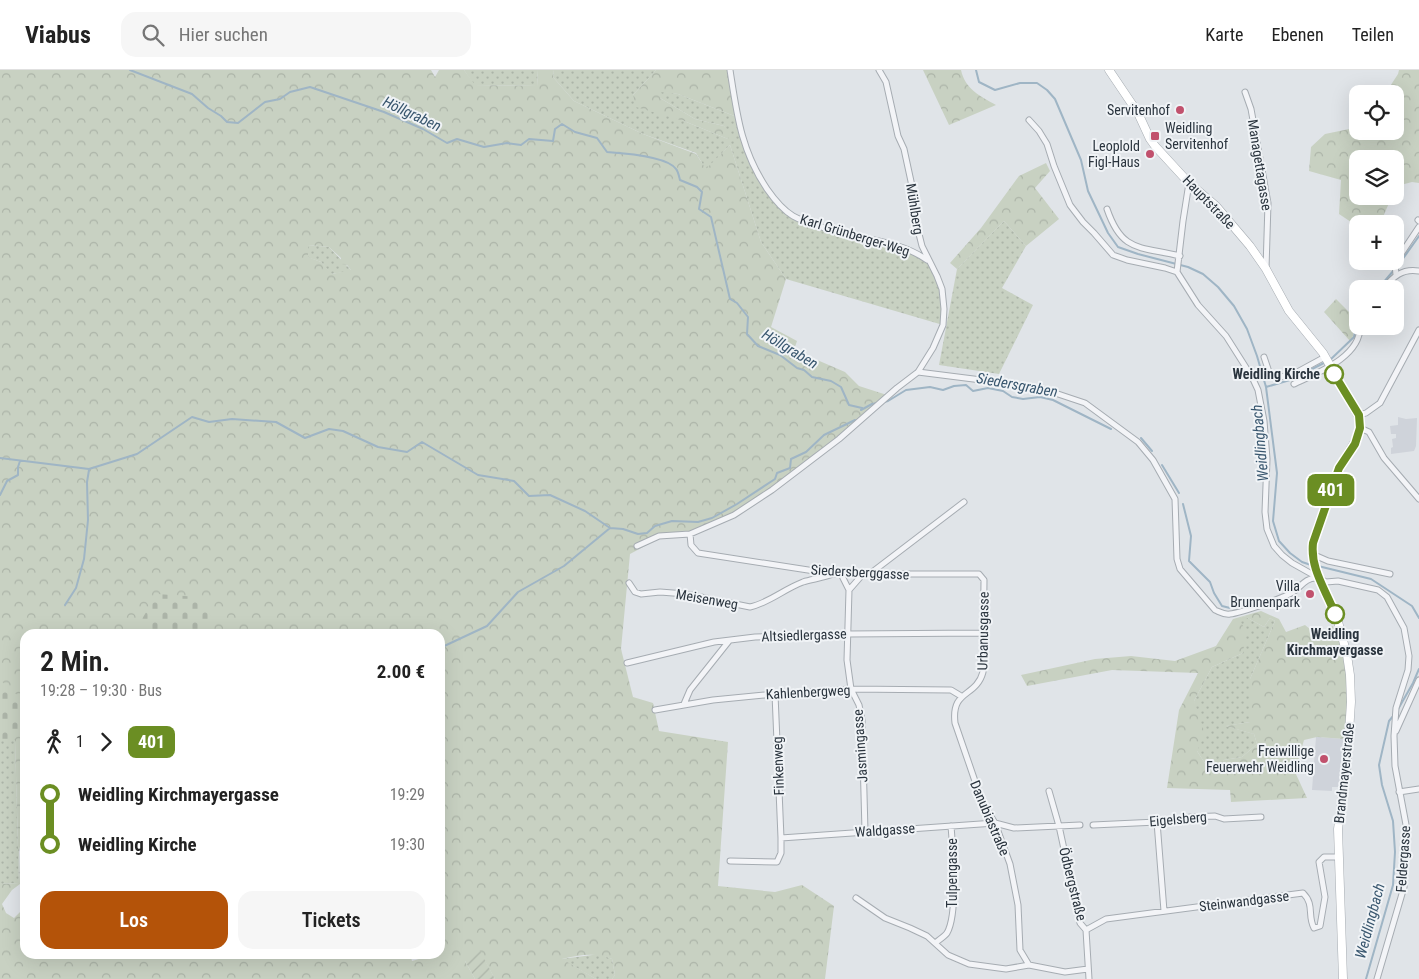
<!DOCTYPE html>
<html lang="de">
<meta charset="utf-8">
<style>
body{margin:0;font-family:"Roboto Condensed",sans-serif;background:#f6f6f6;color:#222;height:100vh;display:flex;flex-direction:column;font-size:19px;white-space:nowrap}
*{box-sizing:border-box;margin:0}
p{font-size:16px;color:#767676}
.icon{flex:none;width:28px;height:28px;fill:none;stroke:currentColor;stroke-width:2;stroke-linecap:round;stroke-linejoin:round}
.map{position:relative;flex:1;overflow:hidden}
.drawer{position:absolute;left:20px;top:559px;width:425px;height:330px;display:flex;flex-direction:column;background:#fff;border-radius:15px;box-shadow:0 5px 20px #0002}
.drawer>*{flex:none}
.badge{padding:0 10px;border-radius:8px;font-size:18px;line-height:32px}
.tools{position:absolute;left:1349px;top:15px;display:grid;gap:10px}
.tools a{display:grid;place-items:center;width:55px;height:55px;border-radius:10px;background:#fff;box-shadow:0 5px 20px #0002;font-size:25px}
.map>.badge{position:absolute;translate:-50% -50%;box-shadow:0 0 0 2px #fff}
.legs{display:flex;align-items:center;gap:8px;height:55px;padding:0 20px;font-size:16px}
.legs p{margin-inline-start:auto}
.head{display:flex;align-items:center;justify-content:space-between;height:85px;padding:0 20px}
h1{font-size:28px;font-weight:600;line-height:38px}
.button{display:flex;gap:10px;margin-top:auto;padding:10px 20px}
.button a{flex:1;height:58px;border-radius:15px;background:#b45309;color:#fff;font-size:20px;font-weight:600;line-height:58px;text-align:center}
.button a+a{background:#f6f6f6;color:#222}
ul{padding:0 20px;list-style:none}
li{display:flex;align-items:center;gap:18px;height:50px;font-size:19px}
li i{display:grid;place-items:center;width:8px;height:100%;margin:0 6px;background:currentColor}
li i::after{content:'';width:12px;height:12px;margin:-6px;border:4px solid;border-radius:50%;background:#fff}
li p{margin-inline-start:auto}
li:first-child i{background:linear-gradient(#0000 50%,currentColor 0)}
li:last-child i{background:linear-gradient(currentColor 50%,#0000 0)}
header{display:flex;align-items:center;gap:30px;box-sizing:border-box;height:70px;padding:0 25px;background:#fff;border-bottom:1px solid #e0e0e0}
header strong{font-size:24px}
nav{display:flex;gap:28px;margin-inline-start:auto;font-size:18px}
.search{width:350px;height:45px;background:#f6f6f6;display:flex;align-items:center;gap:12px;box-sizing:border-box;padding:0 18px;border-radius:15px;color:#767676;font-size:19px}
.map>svg:first-child{display:block}
.built{fill:#cfd3da}
.grass{fill:url(#grass-dots)}
.forest{fill:url(#forest-crowns);fill-rule:evenodd}
.cemetery{fill:url(#cemetery-stones)}
.garden{fill:url(#garden-furrows)}
.lines{fill:none;stroke-linecap:round;stroke-linejoin:round}
.stream{stroke:#9fb5c5;stroke-width:2}
.street-casing{stroke:#a6acb2;stroke-width:7}
.secondary-casing{stroke:#a6acb2;stroke-width:9}
.street{stroke:#f3f4f7;stroke-width:5}
.secondary{stroke:#fff;stroke-width:8}
.line-1-casing{stroke:#fff;stroke-width:11}
.line-1{stroke:#6b8e23;stroke-width:8}
.poi-dot{fill:#c1516d;stroke:#f0f3f6;stroke-width:2}
.stop-1-dot{fill:#fff;stroke:#6b8e23;stroke-width:2.5}
.labels{text-anchor:middle;dominant-baseline:central;stroke-width:4;stroke-linejoin:round;paint-order:stroke}
.poi-label{font-size:14px;fill:#2a343e;stroke:#f0f3f6;text-anchor:end}
.street-label{font-size:14px;fill:#2a343e;stroke:#f0f3f6}
.stop-label{font-size:14px;font-weight:bold;fill:#2a343e;stroke:#f0f3f6;text-anchor:end}
.water-label{font-size:15px;font-style:italic;fill:#38566e;stroke:#f0f3f6}
</style>
<header>
<strong>Viabus</strong>
<div class="search"><svg class="icon" aria-label="search" viewBox="0 0 24 24"><circle cx="10" cy="10" r="6"/><path d="M15 15l6 6"/></svg>Hier suchen</div>
<nav><a>Karte</a><a>Ebenen</a><a>Teilen</a></nav>
</header>
<div class="map">
<svg width="1419" height="909" viewBox="0 0 1419 909">
<defs>
<pattern id="grass-dots" width="8" height="8" patternUnits="userSpaceOnUse" patternTransform="scale(1.25)"><rect width="8" height="8" fill="#c8d1c2"/><path d="M2 2h.1M6 6h.1" fill="none" stroke="#acb4a8" stroke-width="1.8" stroke-linecap="round"/></pattern>
<pattern id="forest-crowns" width="20" height="18" patternUnits="userSpaceOnUse" patternTransform="scale(1.25)"><rect width="20" height="18" fill="#c8d1c2"/><path d="M2 6a3 3 0 1 1 6 0M12 15a3 3 0 1 1 6 0" fill="none" stroke="#acb4a8"/></pattern>
<pattern id="cemetery-stones" width="16" height="16" patternUnits="userSpaceOnUse" patternTransform="scale(1.25)"><rect width="16" height="16" fill="#c8d1c2"/><path d="M2 7V4a2 2 0 0 1 4 0v3zM10 15v-3a2 2 0 0 1 4 0v3z" fill="#acb4a8"/></pattern>
<pattern id="garden-furrows" width="10" height="10" patternUnits="userSpaceOnUse" patternTransform="scale(1.25)"><rect width="10" height="10" fill="#c8d1c2"/><path d="M-1 1l2-2M0 10L10 0M9 11l2-2" fill="none" stroke="#acb4a8"/></pattern>
</defs>
<rect width="100%" height="100%" fill="#e0e4e8"/>
<path class="built" d="M1398 347 1406 349 1417 348 1416 376 1414 381 1391 384V378L1393 377 1392 369 1396 368V364H1391L1390 356 1398 355Z
M1316 667 1345 669 1340 717H1332V721L1312 720Z"/>
<path class="grass" d="M464 0H538L537 16 474 15Z
M554 0H656L633 25 684 51 728 69 724 56 695 49 660 28V21L678 24 737 47C740 59 742 72 747 83 753 98 774 134 788 142 828 169 914 160 938 206 945 220 942 240 943 255L786 209 761 172 730 75 706 100 696 83 643 64 574 31 553 7Z
M1004 151 1026 176 1002 218 1033 235 999 304 939 295 957 199Z
M308 175 329 177 352 201 331 204 321 192 307 187Z
M1244 546 1264 557 1270 548 1275 551 1250 609V652L1226 656 1254 664 1257 674 1242 687 1224 690 1217 699 1208 698 1197 681 1194 631 1212 597 1243 583 1238 549Z
M15 669 19 813 0 814V670Z
M600 884 612 889 615 905 612 909H596L561 889Z"/>
<path class="forest" d="M0 0H431L435 7 439 0H464L475 15 537 16 538 0H554L553 7 574 31 643 64 696 84 706 99 730 75 761 172 786 209 771 257 797 271 794 280 845 302 859 316 887 325 822 382 734 444 690 461 660 468 630 484 621 579 633 627 653 633 659 661 728 672 718 816 775 822 802 815 834 836 825 909H612L615 905 612 889C595 882 580 885 562 889L596 909H495L485 891H465L475 909H0V814L19 813 15 670H0ZM308 175 329 177 341 188V194L347 195 351 200 332 204 321 192 308 187ZM25 564H440V884H418L419 889 412 891 410 884H25V834L24 838 14 848 6 843 2 834 12 820 20 814 19 782 23 760H25Z
M656 0H730L737 47 678 24 660 22V28L695 49 724 56 730 65 728 69 684 51 636 37 633 25Z
M923 0H961C965 19 980 26 996 35L949 55Z
M1399 0H1419V113L1412 112 1397 116 1395 121V89H1358V126H1392L1380 154H1358L1357 156 1339 144 1341 110 1309 101 1311 77 1325 64 1354 58 1357 53 1358 61H1395V24H1385L1398 4Z
M1046 93 1050 101 1035 118 1059 149 1026 176 1004 151 957 199 950 193 981 158 1019 106Z
M1336 229 1354 247 1353 266 1350 271 1324 242Z
M1261 541 1279 549 1286 562 1305 555 1316 564 1333 556C1352 600 1349 623 1345 669L1317 667 1304 670 1295 702 1307 728 1231 732 1230 720 1167 718 1179 640 1198 603 1112 600 1027 616 1021 605 1095 589 1131 586 1175 591 1216 576 1233 549ZM1244 546 1264 557 1270 548 1275 551 1250 609V652L1225 656 1254 664 1257 674 1242 687 1224 690 1217 699 1208 698 1197 681 1205 664 1194 631 1212 597 1243 583 1246 561 1239 549Z"/>
<path class="cemetery" d="M157 524 198 527 213 549 208 564H137L139 554Z
M0 610 25 632V644L15 669 0 670Z"/>
<path class="garden" d="M479 879 495 909H475L465 891Z"/>
<g class="lines">
<path class="stream" d="M130 0 192 24 208 38 221 46 227 52 238 53 265 32 280 29 290 22 310 17 384 42 423 59 447 73 457 69 484 77 507 73 521 75 529 69 553 71 555 59 562 54 575 62 597 68 607 82C622 83 667 86 676 99 678 101 679 106 680 110L697 117 702 122 699 139 711 147 730 229 737 233 748 247 747 264 758 276 780 285 797 298 804 300 812 307 831 311 841 317 849 335 862 338
M976 0 979 12 995 20 1020 13H1037L1047 20 1055 29 1081 90 1088 121 1108 163 1118 177 1138 184 1188 197 1203 204 1218 217 1234 236 1247 259 1257 286 1266 317 1277 403 1273 451 1279 471 1290 483 1302 492 1311 495
M1397 197 1419 166
M1378 219 1394 200
M1330 290 1354 267 1358 246
M1266 317 1290 310 1326 292
M884 332 888 331 906 320 930 317 943 320 954 316 966 315 973 321 988 318 1003 321 1012 327 1023 329 1040 327 1053 330 1111 359
M861 340 872 334 877 333
M1141 368 1152 381
M0 388 89 399 137 384 192 347 209 352 232 349 276 352 305 368 329 359 343 361 378 377 407 382 422 372 478 405 514 411 529 426 550 425 585 441 610 458 623 459 638 464 647 463 655 456 672 451 698 452 712 448 737 434 775 409 777 403 790 398 791 389 806 382 824 365 855 350
M1162 395 1179 423
M0 425 7 411 18 405V397L20 391
M1183 434 1191 466 1189 491 1210 512 1214 523 1222 536 1230 538 1247 534
M1318 496 1371 509 1412 536 1419 548
M65 535 76 518 84 489 88 450 87 412 89 400
M440 578 487 556 518 522 564 496 610 458
M1397 641 1413 613 1419 599
M1366 909 1393 815 1395 782 1393 751 1382 715 1379 695 1389 651 1394 645"/>
<defs>
<path id="street" d="M730 0C737 45 741 80 767 119 774 129 783 140 793 146 805 153 841 163 855 166 880 171 906 175 927 190
M1245 22 1251 39 1268 133 1266 199
M1029 50 1039 61 1047 74 1054 96 1070 135 1083 152 1094 163 1113 185 1127 190 1165 198 1177 202 1198 235 1226 266 1252 307 1258 320 1264 351 1267 389 1265 442 1267 459 1274 476 1282 485 1292 493 1326 512 1338 511 1378 520 1387 527 1404 558 1409 586 1408 600 1396 638 1394 666 1395 696 1407 760 1404 817 1377 909
M1107 139C1122 183 1140 176 1180 186
M1418 150 1419 151
M1177 202 1183 151 1189 113
M1396 205 1395 193 1419 157
M1383 219C1393 207 1402 198 1419 201
M1264 287 1270 305
M918 302 1013 314 1046 320 1085 333 1138 372 1153 390 1175 429 1177 489 1180 499 1215 540C1220 542 1224 545 1230 544 1240 543 1284 528 1293 522 1301 517 1305 508 1316 508
M1252 307 1270 305 1276 307 1290 306 1325 287
M1294 314C1317 303 1361 287 1360 256
M1359 345 1366 343 1380 333 1419 260
M1360 358 1369 362 1384 388 1419 429
M690 464 691 475 698 483 834 504H979L984 510 983 602C976 628 951 619 955 653L976 714 984 735 995 753 1010 794 1018 835 1020 880 1029 895 1065 902 1088 899
M637 476 659 466 690 464 734 445 772 420 839 369 897 318 918 302 933 278 943 255 944 239 942 219 937 206 922 176 912 136V116L904 79 898 66 886 12 879 0
M1312 484 1328 491 1390 504
M871 503 964 432
M841 504 849 520 847 590 851 619 859 635 862 650 865 761
M629 513 635 522 641 524 660 522 686 524 750 537C769 533 784 519 803 512 813 509 823 508 833 504
M849 520 863 504
M627 593 714 572 755 567 848 564 983 563
M775 624 781 768
M684 634 690 620 729 571
M655 640 713 630 775 624 851 619 951 620 961 626
M1396 661 1419 610
M1049 721 1059 756 1080 853 1086 860 1089 909
M1399 722 1419 719
M1157 752 1164 841
M1093 755 1157 752 1191 747 1215 746 1224 749 1261 747
M730 791 777 792 781 783V768L995 753 1014 758 1080 755
M856 828 885 848 910 858 927 866 948 885 969 894 1006 899 1029 895
M1086 860 1106 849 1303 823C1315 835 1307 845 1314 858L1320 856 1325 827 1319 792 1324 787H1338
M935 873C939 870 945 866 947 863 958 844 953 779 951 756"/>
<path id="secondary" d="M1109 0 1138 43 1150 69 1155 76 1189 113 1216 136 1250 176 1266 199 1289 241 1323 283 1360 349V358L1357 368 1339 398 1318 456 1312 478 1316 502 1337 548 1347 585 1350 605 1351 632 1347 693 1338 759 1343 909"/>
</defs>
<use href="#street" class="street-casing"/>
<use href="#secondary" class="secondary-casing"/>
<use href="#street" class="street"/>
<use href="#secondary" class="secondary"/>
</g>
<g class="lines">
<defs>
<path id="line-1" d="M1334 304 1359 345 1360 358 1355 374 1339 398 1313 473C1310 499 1326 520 1335 544"/>
</defs>
<use href="#line-1" class="line-1-casing"/>
<use href="#line-1" class="line-1"/>
</g>
<g class="poi-dot">
<circle cx="1180" cy="40" r="5"/>
<rect x="1150" y="61" width="10" height="10" rx="2.5"/>
<circle cx="1150" cy="84" r="5"/>
<circle cx="1310" cy="524" r="5"/>
<circle cx="1324" cy="689" r="5"/>
</g>
<g class="stop-1-dot">
<circle cx="1334" cy="304" r="9"/>
<circle cx="1335" cy="544" r="9"/>
</g>
<g class="labels">
<g class="poi-label">
<text x="1170" y="40">Servitenhof</text>
<text x="1165" y="58" text-anchor="start">Weidling<tspan x="1165" dy="16">Servitenhof</tspan></text>
<text x="1140" y="76">Leoplold<tspan x="1140" dy="16">Figl-Haus</tspan></text>
<text x="1300" y="516">Villa<tspan x="1300" dy="16">Brunnenpark</tspan></text>
<text x="1314" y="681">Freiwillige<tspan x="1314" dy="16">Feuerwehr Weidling</tspan></text>
</g>
<g class="street-label">
<text transform="translate(1260 95) rotate(81)">Managettagasse</text>
<text transform="translate(1209 132) rotate(46)">Hauptstraße</text>
<text transform="translate(915 139) rotate(81)">Mühlberg</text>
<text transform="translate(855 165) rotate(17)">Karl Grünberger-Weg</text>
<text transform="translate(860 502) rotate(3)">Siedersberggasse</text>
<text transform="translate(707 529) rotate(10)">Meisenweg</text>
<text transform="translate(983 561) rotate(-89)">Urbanusgasse</text>
<text transform="translate(804 565) rotate(-2)">Altsiedlergasse</text>
<text transform="translate(808 622) rotate(-3)">Kahlenbergweg</text>
<text transform="translate(860 676) rotate(-94)">Jasmingasse</text>
<text transform="translate(778 696) rotate(-92)">Finkenweg</text>
<text transform="translate(1344 703) rotate(-84)">Brandmayerstraße</text>
<text transform="translate(990 748) rotate(67)">Danubiastraße</text>
<text transform="translate(1178 749) rotate(-5)">Eigelsberg</text>
<text transform="translate(885 760) rotate(-4)">Waldgasse</text>
<text transform="translate(1403 789) rotate(-86)">Feldergasse</text>
<text transform="translate(952 803) rotate(-90)">Tulpengasse</text>
<text transform="translate(1073 814) rotate(76)">Ödbergstraße</text>
<text transform="translate(1244 831) rotate(-7)">Steinwandgasse</text>
</g>
<g class="stop-label">
<text x="1320" y="304">Weidling Kirche</text>
<text x="1335" y="564" text-anchor="middle">Weidling<tspan x="1335" dy="16">Kirchmayergasse</tspan></text>
</g>
<g class="water-label">
<text transform="translate(412 44) rotate(25)">Höllgraben</text>
<text transform="translate(790 279) rotate(31)">Höllgraben</text>
<text transform="translate(1017 315) rotate(10)">Siedersgraben</text>
<text transform="translate(1260 373) rotate(-95)">Weidlingbach</text>
<text transform="translate(1370 851) rotate(-75)">Weidlingbach</text>
</g>
</g>
</svg>
<div class="tools">
<a><svg class="icon" aria-label="locate" viewBox="0 0 24 24"><circle cx="12" cy="12" r="6"/><path d="M12 2v4M12 18v4M2 12h4M18 12h4"/></svg></a>
<a><svg class="icon" aria-label="layers" viewBox="0 0 24 24"><path d="M12 4l9 5-9 5-9-5zM3 14l9 5 9-5"/></svg></a>
<a>+</a>
<a>−</a>
</div>
<b class="badge" style="left:1331px;top:420px;background:#6b8e23;color:#fff">401</b>
<section class="drawer">
<div class="head"><div><h1>2 Min.</h1><p>19:28 – 19:30 · Bus</p></div><b>2.00 €</b></div>
<div class="legs"><svg class="icon" aria-label="walk" viewBox="0 0 24 24"><circle cx="13" cy="4" r="2"/><path d="M13 8l-2 6 4 7M11 14l-3 7M7 12l3-4h3l4 4"/></svg>1<svg class="icon" aria-label="forward" viewBox="0 0 24 24"><path d="M9 5l7 7-7 7"/></svg><b class="badge" style="background:#6b8e23;color:#fff">401</b></div>
<ul>
<li><i style="color:#6b8e23"></i><b>Weidling Kirchmayergasse</b><p>19:29</p></li>
<li><i style="color:#6b8e23"></i><b>Weidling Kirche</b><p>19:30</p></li>
</ul>
<div class="button"><a>Los</a><a>Tickets</a></div>
</section>
</div>
